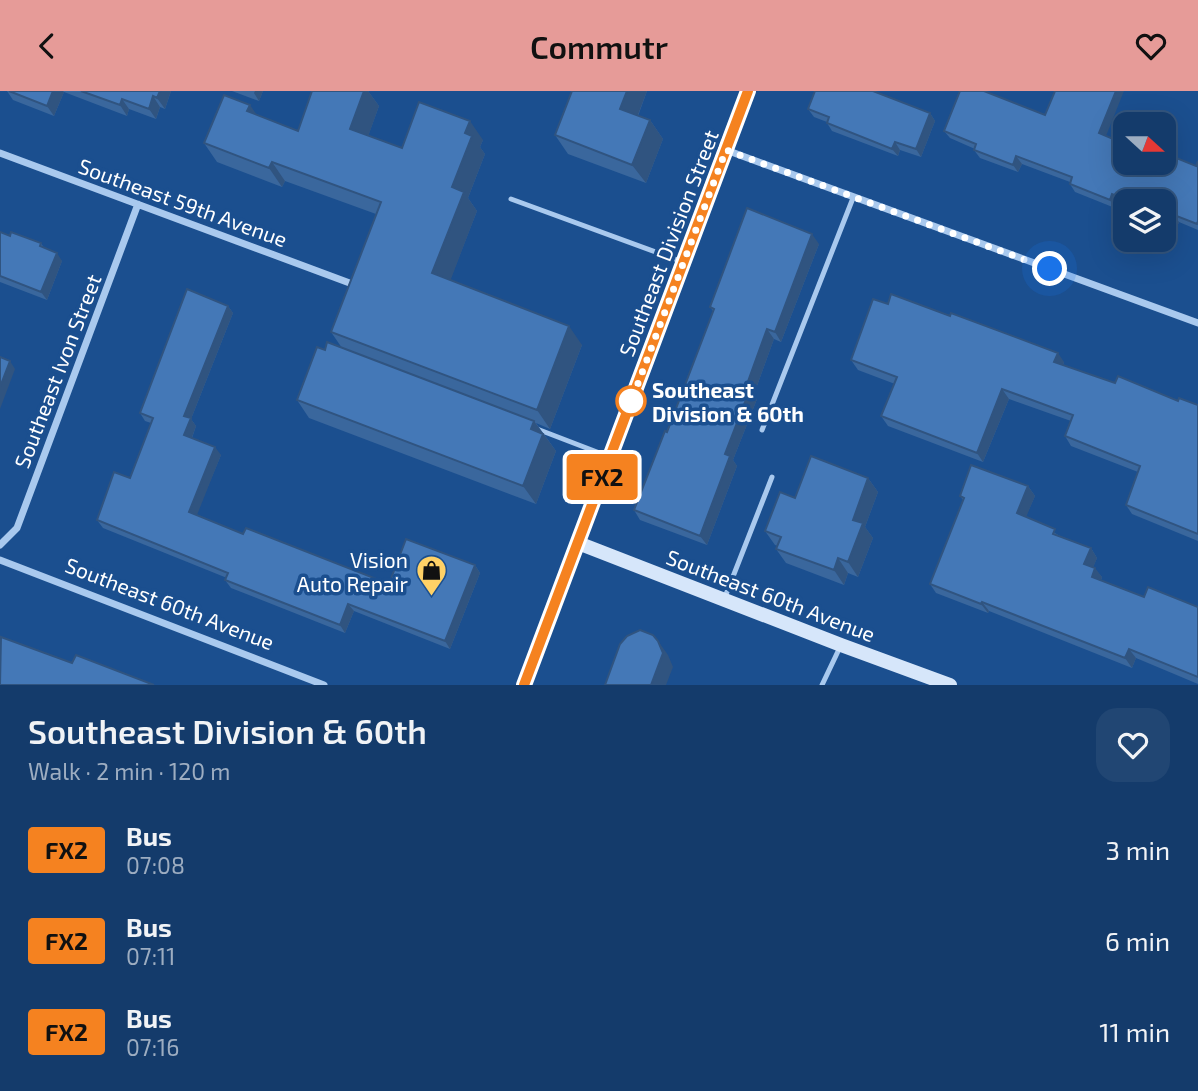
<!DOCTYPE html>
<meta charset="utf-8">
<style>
body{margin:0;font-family:"Exo 2",sans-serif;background:#214673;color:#f1f3f6;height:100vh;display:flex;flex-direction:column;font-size:26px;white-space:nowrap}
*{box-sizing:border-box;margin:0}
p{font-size:23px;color:#9dadc1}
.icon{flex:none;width:38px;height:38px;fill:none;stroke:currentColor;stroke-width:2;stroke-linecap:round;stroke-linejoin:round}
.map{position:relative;height:594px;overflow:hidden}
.sheet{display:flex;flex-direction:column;background:#143b6b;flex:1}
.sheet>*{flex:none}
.badge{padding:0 14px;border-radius:5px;font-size:24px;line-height:46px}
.needle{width:46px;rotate:111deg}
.buttons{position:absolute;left:1113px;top:21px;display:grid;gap:14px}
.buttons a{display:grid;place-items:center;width:63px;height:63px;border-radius:14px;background:#143b6b;box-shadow:0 7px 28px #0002,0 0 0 2px #33557e;font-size:35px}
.you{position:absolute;width:35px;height:35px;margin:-18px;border:5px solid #fff;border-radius:50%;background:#1a73e8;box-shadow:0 0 0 10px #1a73e833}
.map>.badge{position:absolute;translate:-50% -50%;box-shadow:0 0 0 4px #fff}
.round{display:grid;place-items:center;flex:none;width:74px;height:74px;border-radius:21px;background:#214673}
.head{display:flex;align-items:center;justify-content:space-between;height:119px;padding:0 28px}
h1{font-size:33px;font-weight:600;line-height:52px}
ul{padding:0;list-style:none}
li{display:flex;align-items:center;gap:21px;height:91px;padding:0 28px}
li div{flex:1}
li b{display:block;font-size:26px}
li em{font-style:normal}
li .badge{min-width:77px;font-weight:700;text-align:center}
header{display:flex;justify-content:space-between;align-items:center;height:91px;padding:0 28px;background:#e69b98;color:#111;font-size:32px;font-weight:600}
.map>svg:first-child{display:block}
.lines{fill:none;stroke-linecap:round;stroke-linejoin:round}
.lane{stroke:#a9c9ee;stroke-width:5}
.street{stroke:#a9c9ee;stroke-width:7}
.secondary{stroke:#d6e6fa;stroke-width:14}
.wall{fill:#3a679d}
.shaded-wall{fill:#305480}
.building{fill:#4478b7;stroke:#305480;stroke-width:2}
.line-casing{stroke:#fff;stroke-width:16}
.line{stroke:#f58220;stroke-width:10}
.walk{stroke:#fff;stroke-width:7;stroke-dasharray:0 12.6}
.stop-dot{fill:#fff;stroke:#f58220;stroke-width:3.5}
.labels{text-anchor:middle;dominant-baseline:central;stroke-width:7;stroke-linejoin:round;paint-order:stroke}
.street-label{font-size:21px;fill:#fff;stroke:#1b4f8f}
.stop-label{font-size:21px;font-weight:bold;fill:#fff;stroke:#1b4f8f;text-anchor:start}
.poi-label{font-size:21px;fill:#fff;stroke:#1b4f8f;text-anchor:end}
</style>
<header><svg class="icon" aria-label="back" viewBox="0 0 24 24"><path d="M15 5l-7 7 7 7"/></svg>Commutr<svg class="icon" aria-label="heart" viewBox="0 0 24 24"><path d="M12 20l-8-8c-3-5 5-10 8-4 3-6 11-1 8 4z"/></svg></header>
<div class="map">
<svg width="1198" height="594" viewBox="0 0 1198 594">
<rect width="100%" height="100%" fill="#1b4f8f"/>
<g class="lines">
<path class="lane" d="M511 108 683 171
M537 338 610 366
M762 339 853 107
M725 506 772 386
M822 594 841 554"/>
<path class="street" d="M726 59 1198 232
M0 62 355 194
M0 454 17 437 138 113
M0 469 324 594"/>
<path class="secondary" d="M578 452 841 554 950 594
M524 594 748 0"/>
</g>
<path class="wall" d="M7 0H171L165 18 160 16 156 28 129 18 127 25 64 1 54 25 13 9Z
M232 0H263L259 10Z
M312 0H368L379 15 368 45 402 57 483 49 480 56 485 63 468 107 477 120 450 189 582 254 550 338 536 332 556 360 536 413 309 327 297 309 325 259 342 257 331 241 376 123 285 90 282 96 217 71 204 52 257 24 298 40Z
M572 0H647L638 25 650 29 663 48 646 92 568 63 555 44Z
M808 18 930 22 935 30 921 66 900 59 898 65 832 40 827 32V31L814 26Z
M1045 24 1106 45 1125 72 1196 75 1198 70V139L1179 131 1177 136 1164 131V110H1125V114L1118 110 1115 117 1075 101 1070 93V91L1022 73 1018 81 980 67 974 59 975 58 950 47 944 40Z
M0 141 10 145 41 152 44 157 62 170 47 209 0 191Z
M819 153 781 251 774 248 754 303 757 308 733 369 737 375 707 454 640 429 634 419 667 341 713 220 710 216Z
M228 215 233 222 191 328 196 335 192 347 221 364 196 424 243 443 389 493 475 474 480 482 450 558 354 520 345 542 231 497 225 489 227 487 103 437 97 429 130 387 151 332 145 330 140 322Z
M851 269 1064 271 1063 274 1115 292 1178 310 1198 314V450L1132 423 1126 414 1138 381 1071 355 1065 345 1071 330 1009 308 983 371 888 335 881 325 895 293 858 279Z
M868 387 878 401 865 436 873 447 858 486 848 482 844 494 786 472 776 458 778 455 775 454 765 440 795 407Z
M1028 395 1035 405 1026 425 1060 445 1091 457 1097 467 1093 476 1102 486 1101 489 1144 506 1198 516V593L1136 567 1132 577 989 520 988 522 936 502 930 493 963 409 960 405Z"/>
<path class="shaded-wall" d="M53 0H63L64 1 54 25 47 15Z
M160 0H171L165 18 157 7Z
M255 0H263L259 10 254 2Z
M364 0H368L379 15 364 57 350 38Z
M627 0H647L633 37 620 18Z
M1116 0H1124L1104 50 1099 42Z
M153 5 160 16 156 28 149 18Z
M122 8 129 18 127 25 120 14Z
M250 14 263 33 247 20Z
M930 22 935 30 921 66 916 58Z
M650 29 663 48 646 92 632 74Z
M470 30 483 49 480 56 485 63 468 107 477 120 446 201 432 182 452 96 465 42Z
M895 51 900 59 898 65 892 58Z
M1016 65 1022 73 1018 81 1013 74Z
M272 71 285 90 282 96 269 77Z
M1112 103 1118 110 1115 117 1110 109Z
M1174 124 1179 131 1177 136 1171 129Z
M812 143 819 153 781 251 775 241Z
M57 162 62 170 47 209 41 201Z
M228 215 233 222 191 328 196 335 190 352 184 344V325Z
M569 235 582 254 550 338 537 319Z
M767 238 774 248 754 303 757 308 733 369 737 375 707 454 700 445 746 296Z
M1058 262 1064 271 1061 281 1054 271Z
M10 270 15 278 0 318V296Z
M1002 298 1009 308 983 371 977 362Z
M534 330 556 360 536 413 523 395 531 338Z
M215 356 221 364 195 429 189 421Z
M868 387 878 401 865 436 873 447 858 486 848 471 853 429Z
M1028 395 1035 405 1024 431 1017 422Z
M1091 457 1097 467 1091 482 1084 473Z
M838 467 848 482 844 494 834 479Z
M475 474 480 482 450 558 445 550Z
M1095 477 1102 486 1099 495 1092 486Z
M982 511 989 520 988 522 981 513Z
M348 513 354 520 345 542 340 534Z
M658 550 668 564 673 576 666 594H651Z
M1129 558 1136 567 1132 577 1125 567Z"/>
<path class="building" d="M9 0H53L47 15Z
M81 0H160L157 7 153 5 149 18 122 8 120 14Z
M312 0H364L350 38 402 57 419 11 470 30 465 42 472 45 452 96 464 101 432 182 569 235 537 319 331 241 381 111 272 71 269 77 204 52 224 4 250 14 247 20 298 40Z
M572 0H627L620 18 650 29 632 74 555 44Z
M815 0H873L930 22 916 58 895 51 892 58 827 32 829 26 808 18Z
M960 0H984L1045 24 1055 0H1116L1099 42 1125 53V72H1164V62L1196 75 1198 70V130L1197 133 1174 124 1171 129 1164 125V110H1129L1112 103 1110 109 1070 93 1072 86 1016 65 1013 74 974 59 976 53 944 40Z
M747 117 812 143 775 241 767 238 746 296 750 298 725 363 730 365 700 445 634 419 665 340 667 341 714 218 710 216Z
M0 141 10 145 11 141 41 152 40 155 57 162 41 201 0 185Z
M187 198 228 215 184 325 191 327 184 344 215 356 189 421 243 443 246 437 389 493 406 448 475 474 445 550 348 513 340 534 225 489 228 482 97 429 114 381 130 387 153 327 140 322Z
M891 203 950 225 951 222 1058 262 1054 271 1115 292 1118 285 1178 310 1179 307 1198 314V443L1126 414 1140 375 1065 345 1073 324 1002 298 977 362 881 325 897 286 851 269 873 208 888 213Z
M327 251 534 330 531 338 543 343 523 395 297 309 317 256 325 259Z
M0 266 10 270 0 296Z
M811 365 868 387 853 429 863 432 848 471 838 467 834 479 776 458 781 446 765 440 780 401 795 407Z
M971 374 1028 395 1017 422 1055 438 1053 443 1091 457 1084 473 1095 477 1092 486 1144 506 1148 496 1198 516V586L1129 558 1125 567 982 511 981 513 930 493 964 407 960 405Z
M640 539 653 544 658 550 663 562 651 594H605L620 553 627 545Z
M1 546 72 572 76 564 154 594H0Z"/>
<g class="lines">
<defs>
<path id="line" d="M524 594 748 0"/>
</defs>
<use href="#line" class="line-casing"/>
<use href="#line" class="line"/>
<path class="walk" d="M631 310 628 319 726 59 1050 178"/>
</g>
<defs>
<symbol id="shop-pin" viewBox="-11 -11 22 30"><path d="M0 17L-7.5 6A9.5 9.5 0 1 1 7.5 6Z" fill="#ffd166" stroke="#1b4f8f"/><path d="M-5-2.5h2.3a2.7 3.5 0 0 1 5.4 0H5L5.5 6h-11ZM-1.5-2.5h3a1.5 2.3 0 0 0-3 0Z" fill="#111"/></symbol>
</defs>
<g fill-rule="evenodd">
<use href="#shop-pin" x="414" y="462" width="35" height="47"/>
</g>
<circle class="stop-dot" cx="631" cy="310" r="14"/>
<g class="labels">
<g class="street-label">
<text transform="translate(183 111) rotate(20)">Southeast 59th Avenue</text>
<text transform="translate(668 152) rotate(-69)">Southeast Division Street</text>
<text transform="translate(57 280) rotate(-69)">Southeast Ivon Street</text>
<text transform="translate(771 504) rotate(21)">Southeast 60th Avenue</text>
<text transform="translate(170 512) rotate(21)">Southeast 60th Avenue</text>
</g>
<g class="stop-label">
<text x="652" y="298">Southeast<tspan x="652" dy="24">Division &amp; 60th</tspan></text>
</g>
<g class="poi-label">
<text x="408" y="468">Vision<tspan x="408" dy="24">Auto Repair</tspan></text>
</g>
</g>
</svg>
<div class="buttons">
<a><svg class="needle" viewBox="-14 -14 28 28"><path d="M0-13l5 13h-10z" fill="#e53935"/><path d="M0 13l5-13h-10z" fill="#9dadc1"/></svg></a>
<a><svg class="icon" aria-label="layers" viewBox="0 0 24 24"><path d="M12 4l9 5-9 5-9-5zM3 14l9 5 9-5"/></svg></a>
</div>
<div class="you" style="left:1050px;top:178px"></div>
<b class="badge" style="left:602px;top:386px;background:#f58220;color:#111">FX2</b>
</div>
<section class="sheet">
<div class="head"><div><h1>Southeast Division &amp; 60th</h1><p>Walk · 2 min · 120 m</p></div><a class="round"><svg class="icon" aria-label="heart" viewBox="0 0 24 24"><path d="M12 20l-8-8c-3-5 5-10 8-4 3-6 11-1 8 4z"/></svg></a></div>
<ul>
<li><span class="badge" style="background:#f58220;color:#111">FX2</span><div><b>Bus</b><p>07:08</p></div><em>3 min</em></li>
<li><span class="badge" style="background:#f58220;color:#111">FX2</span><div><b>Bus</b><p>07:11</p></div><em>6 min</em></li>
<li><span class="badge" style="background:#f58220;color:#111">FX2</span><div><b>Bus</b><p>07:16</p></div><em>11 min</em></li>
</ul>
</section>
